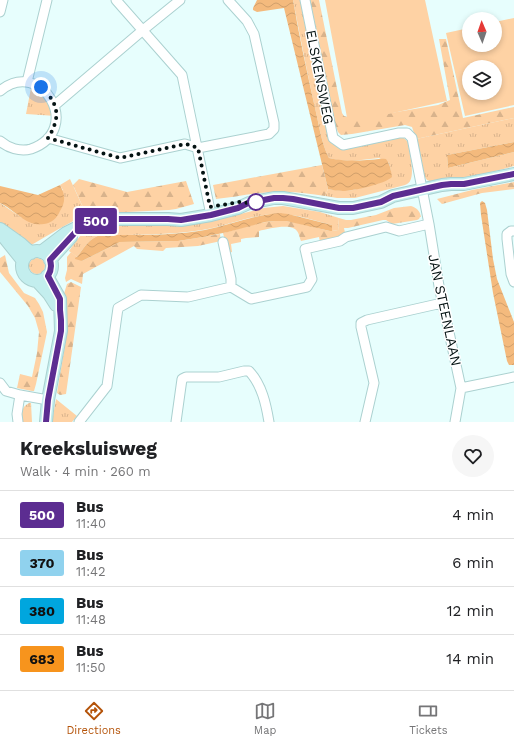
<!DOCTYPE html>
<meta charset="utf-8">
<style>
body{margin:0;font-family:"Work Sans",sans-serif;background:#f6f6f6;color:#202124;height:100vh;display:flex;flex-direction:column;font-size:15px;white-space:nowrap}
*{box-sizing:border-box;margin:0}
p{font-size:13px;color:#757577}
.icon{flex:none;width:22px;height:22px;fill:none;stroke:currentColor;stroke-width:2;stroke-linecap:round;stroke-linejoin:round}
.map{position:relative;height:422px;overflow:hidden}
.sheet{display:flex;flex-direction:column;background:#fff;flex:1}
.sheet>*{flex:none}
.badge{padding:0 8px;border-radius:3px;font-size:14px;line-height:26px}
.needle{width:26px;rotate:358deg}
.fabs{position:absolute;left:462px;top:12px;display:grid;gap:8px}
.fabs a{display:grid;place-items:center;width:40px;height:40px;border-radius:50%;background:#fff;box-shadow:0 2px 6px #0003;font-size:20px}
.you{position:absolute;width:20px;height:20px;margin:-10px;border:3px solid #fff;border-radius:50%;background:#1a73e8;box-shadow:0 0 0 6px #1a73e833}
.map>.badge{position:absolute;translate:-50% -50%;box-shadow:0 0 0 2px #fff}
.round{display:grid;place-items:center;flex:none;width:42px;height:42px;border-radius:21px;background:#f6f6f6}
.overview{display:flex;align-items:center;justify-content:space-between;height:68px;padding:0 20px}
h1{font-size:19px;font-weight:700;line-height:30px}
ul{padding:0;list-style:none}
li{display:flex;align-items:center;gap:12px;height:48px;padding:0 20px;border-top:1px solid #e0e0e0}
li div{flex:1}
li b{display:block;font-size:15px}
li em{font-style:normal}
li .badge{min-width:44px;font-weight:700;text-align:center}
.tab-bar{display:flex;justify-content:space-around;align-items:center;height:56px;border-top:1px solid #e0e0e0;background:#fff;font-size:11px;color:#757577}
.tab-bar a{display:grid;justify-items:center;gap:2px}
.tab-bar .selected{color:#b45309}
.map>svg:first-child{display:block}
.grass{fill:url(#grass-tufts)}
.forest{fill:url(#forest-firs)}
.pitch{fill:#fed2a4;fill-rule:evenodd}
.water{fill:url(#water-waves)}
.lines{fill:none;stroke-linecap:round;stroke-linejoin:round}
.street-casing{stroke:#abd1d0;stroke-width:11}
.secondary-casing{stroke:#abd1d0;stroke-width:14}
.street{stroke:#fff;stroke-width:9}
.secondary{stroke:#c3eeee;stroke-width:12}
.line-casing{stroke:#fff;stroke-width:9}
.line{stroke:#5c2d91;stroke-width:6}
.walk{stroke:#051313;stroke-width:4;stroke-dasharray:0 7.2}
.stop-dot{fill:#fff;stroke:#5c2d91;stroke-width:2}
.labels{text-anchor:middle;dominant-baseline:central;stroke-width:3;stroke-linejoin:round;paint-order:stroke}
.street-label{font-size:14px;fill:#051313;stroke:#fff}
</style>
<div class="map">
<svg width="514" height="422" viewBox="0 0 514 422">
<defs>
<pattern id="grass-tufts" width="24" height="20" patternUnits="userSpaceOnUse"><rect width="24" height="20" fill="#fed2a4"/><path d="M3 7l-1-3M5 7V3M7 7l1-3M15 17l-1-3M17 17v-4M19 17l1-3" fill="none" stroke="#d8b38c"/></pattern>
<pattern id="forest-firs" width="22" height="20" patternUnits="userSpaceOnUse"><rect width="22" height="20" fill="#fed2a4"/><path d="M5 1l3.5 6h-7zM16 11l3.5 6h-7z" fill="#d8b38c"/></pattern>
<pattern id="water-waves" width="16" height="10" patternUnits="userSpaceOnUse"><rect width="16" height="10" fill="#f4ba7d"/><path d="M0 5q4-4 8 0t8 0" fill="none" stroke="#d09f6b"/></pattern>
</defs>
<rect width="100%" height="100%" fill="#e7fefd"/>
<path class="grass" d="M293 0H301L311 53 332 142 401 136 405 139 408 142C409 150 415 173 410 181 410 182 406 185 405 185L355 198H337L325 196 328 189 342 191 353 190 379 183 391 171 389 163 379 158 352 161 338 160 329 158C321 143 319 124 315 108 307 72 300 36 293 0Z
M31 88 45 90 56 116 26 114Z
M514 118V142L447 155 448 168 514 152V166C487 174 460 178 432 183V182L427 180 424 176 416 139Z
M70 179 86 214 57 230 33 244 28 245 0 222V203L22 218 63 190 60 185Z
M283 206 320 212 339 218 338 231 332 230V225C316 221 294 213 277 214 253 214 227 226 202 230 169 235 135 235 101 235 89 238 84 248 77 257L69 251C81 234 84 229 105 225H170L187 224V225L217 220 264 208Z
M29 266a8 8 0 1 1 16 0a8 8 0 1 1-16 0Z
M56 399 77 416 72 422H52Z
M29 403H31L32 422H21C21 414 21 407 29 403Z"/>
<path class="forest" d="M310 0H319L342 113 344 116 351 118 367 117 438 105 450 100 439 39H446L463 118 514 107V118L416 139 412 127 405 125 352 134 341 135 338 132 336 127Z
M322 165 328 189 325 196C309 194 294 191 278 192 257 192 236 197 216 199L213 185Z
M79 179 127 192 186 181 194 204 176 209 169 210 86 214 73 185Z
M514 182V189L482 193 442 204 437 199 472 190Z
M411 206C417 208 420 211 421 217H420L419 219 417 220 392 224 386 220H383L348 228H344L345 233 339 238 320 242 319 237 301 241C299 236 299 232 295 229 287 224 268 229 259 231V237L246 238 241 239V242L231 244 232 252 228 253 223 233C239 229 258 222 275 221 291 219 314 228 330 231L332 230 338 231 339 218 346 220H351L376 215 394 208Z
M220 234 221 241 198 246 166 248 163 251 137 249 134 246 83 274 82 284 71 279 66 282 65 278 67 270V257L71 252 82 261 120 242 178 241 203 237Z
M5 255 9 273 24 293 35 298 39 304 43 312 47 332 36 384 34 391H32L17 388 20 374 32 377 37 353 39 332 35 318 28 306 0 272V258Z
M71 282 81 287 66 394 60 395 57 393 66 339V331L62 300 67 284Z"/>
<path class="pitch" d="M325 0H425L447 101 348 123Z
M514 18V105L465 116 446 33 469 28V45H495V22ZM469 67H495V93H469Z"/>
<path class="water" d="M257 0H293C299 36 307 72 315 108 319 124 321 143 329 158 342 161 354 161 367 160 374 160 379 158 386 159 390 164 391 170 392 177 385 184 353 191 343 191 338 191 333 190 328 189L284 8 257 12 253 10V8Z
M514 142V152L448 168 447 155Z
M60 185C65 194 66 202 60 211 57 218 52 223 44 224 26 227 15 210 0 203V186L38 195Z
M482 201 485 203 487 210 493 259 497 279 514 322V365H509L507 361 493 293 481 215 480 203Z
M279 213 288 214 332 225V231H330L286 221H275L265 222 228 232 203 237 178 241 120 242 82 261 75 259V258L77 257C84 248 89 238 101 235 135 235 171 236 205 230 230 225 254 215 279 213Z"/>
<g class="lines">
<defs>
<path id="street" d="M116 0 182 75 211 215
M305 0 333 138 343 145 399 133H407L412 138 429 224 439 286 461 388 455 422
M0 12 3 0H2
M27 82 47 0
M0 91C41 56 85 130 31 149 20 152 8 148 0 141
M55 105 143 30 180 0
M48 138 120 158 185 144 198 148 269 134 274 129V123L254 34 247 21 228 0
M514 231H511L507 234V239L511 274 514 282
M223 242 231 279V287L251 299 307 287 312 279 305 249 340 241 346 237 386 227 399 231 429 224
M0 383 6 391 20 395 48 400
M461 388 514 377
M18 422 17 414 20 395
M79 422 107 386 118 308 141 295 188 297 231 287
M176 422 182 379 186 377H219L244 371H249C262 385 266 404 269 422
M365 422 374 383 361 327V323L367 320 442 303"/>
<path id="secondary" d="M0 229 21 244 31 253
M3 236 23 261
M22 266a15 15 0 1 1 30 0a15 15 0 1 1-30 0Z
M41 252 66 233 82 225 93 221 107 219H168L181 220 211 215 238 208 249 203 274 198H283L339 208H353L381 202 393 196 442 185 451 184H464L514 174
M50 260 71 237
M37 281 49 294 56 305
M46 422 48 400 61 331 60 299 47 276"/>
</defs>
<use href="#street" class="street-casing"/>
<use href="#secondary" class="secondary-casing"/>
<use href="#street" class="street"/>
<use href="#secondary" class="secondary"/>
</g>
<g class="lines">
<defs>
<path id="line" d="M46 422 48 400 61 331V320L60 310V299L48 276C51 271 52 266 50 260L71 237 82 225 93 221 107 219H168L181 220 211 215 238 208 248 203 274 198H283L293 199 339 208H353L381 202 393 196 442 185 451 184H464L514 174"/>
</defs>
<use href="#line" class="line-casing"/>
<use href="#line" class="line"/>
<path class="walk" d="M41 87C59 104 61 117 48 138L120 158 186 144 198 148 210 207 239 202 248 203 261 201 256 202"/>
</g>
<circle class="stop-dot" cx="256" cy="202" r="8"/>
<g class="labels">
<g class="street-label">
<text transform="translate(320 77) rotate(79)">ELSKENSWEG</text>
<text transform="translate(445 310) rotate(78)">JAN STEENLAAN</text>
</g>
</g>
</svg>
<div class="fabs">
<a><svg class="needle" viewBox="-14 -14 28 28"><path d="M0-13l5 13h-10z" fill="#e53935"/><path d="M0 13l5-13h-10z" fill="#757577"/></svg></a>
<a><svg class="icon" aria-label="layers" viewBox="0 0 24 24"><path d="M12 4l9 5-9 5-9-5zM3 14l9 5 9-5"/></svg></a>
</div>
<div class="you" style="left:41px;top:87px"></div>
<b class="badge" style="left:96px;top:221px;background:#5c2d91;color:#fff">500</b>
</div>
<section class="sheet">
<div class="overview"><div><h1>Kreeksluisweg</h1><p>Walk · 4 min · 260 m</p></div><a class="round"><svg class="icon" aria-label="heart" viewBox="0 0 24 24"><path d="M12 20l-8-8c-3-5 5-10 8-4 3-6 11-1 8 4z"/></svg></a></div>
<ul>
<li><span class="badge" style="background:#5c2d91;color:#fff">500</span><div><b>Bus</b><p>11:40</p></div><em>4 min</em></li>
<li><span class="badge" style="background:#90d2ee;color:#111">370</span><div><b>Bus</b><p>11:42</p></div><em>6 min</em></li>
<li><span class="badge" style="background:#00a6de;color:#111">380</span><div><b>Bus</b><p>11:48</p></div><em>12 min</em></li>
<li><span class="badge" style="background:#f7941d;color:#111">683</span><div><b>Bus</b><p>11:50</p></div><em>14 min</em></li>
</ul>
</section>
<nav class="tab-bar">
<a class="selected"><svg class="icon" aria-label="directions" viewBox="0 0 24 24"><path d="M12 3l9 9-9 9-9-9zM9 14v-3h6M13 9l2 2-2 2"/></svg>Directions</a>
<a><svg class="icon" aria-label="map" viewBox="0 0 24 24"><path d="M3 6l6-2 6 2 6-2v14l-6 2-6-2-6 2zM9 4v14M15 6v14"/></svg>Map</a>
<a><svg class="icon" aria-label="tickets" viewBox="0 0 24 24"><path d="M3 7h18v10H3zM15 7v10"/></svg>Tickets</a>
</nav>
